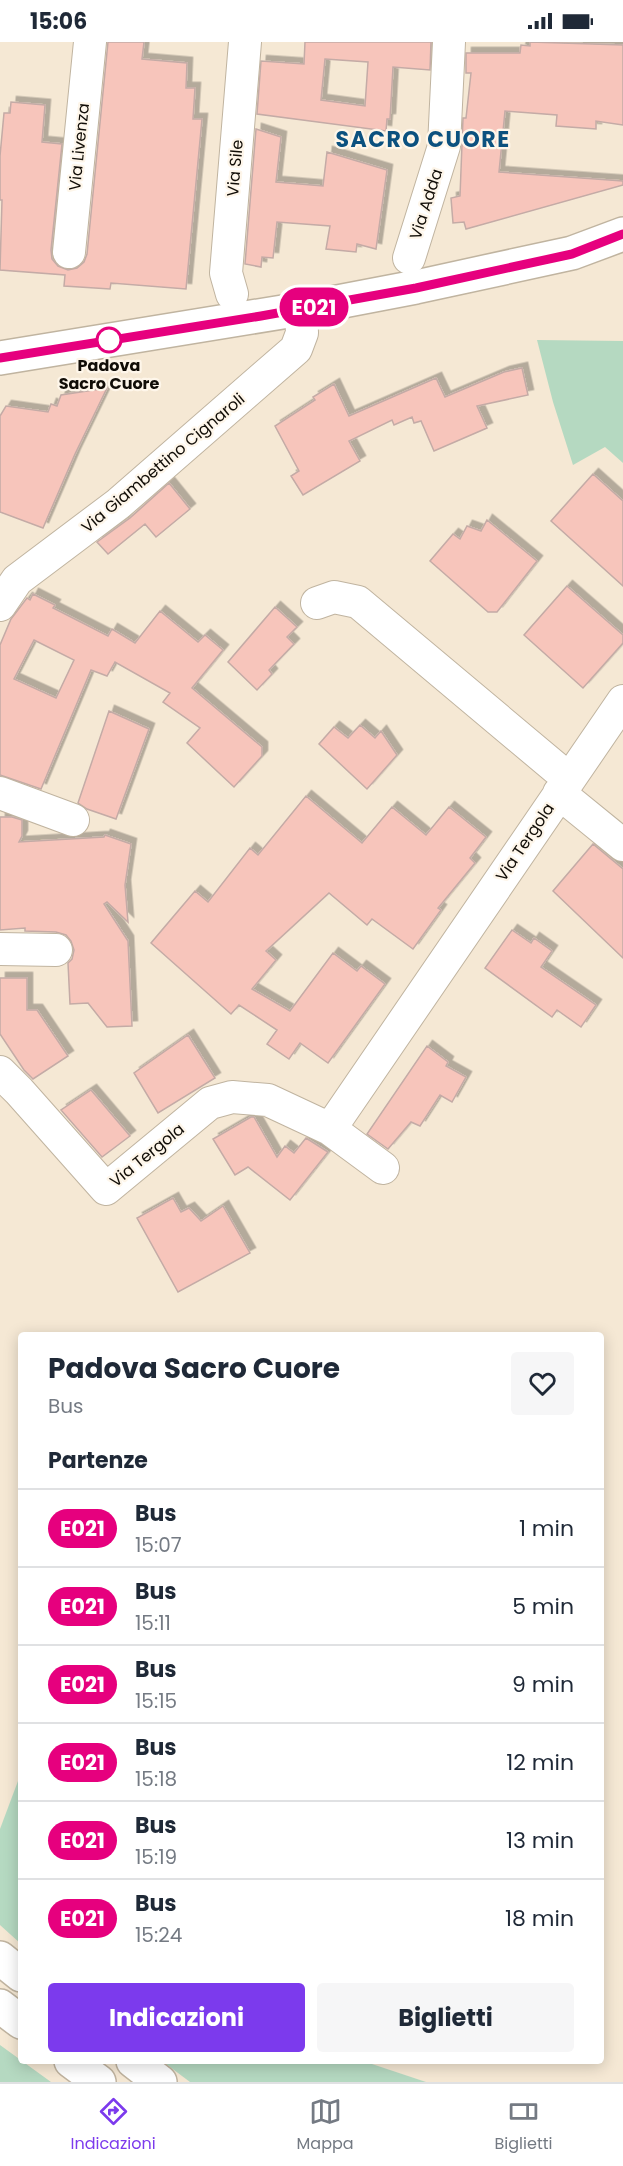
<!DOCTYPE html>
<html lang="it">
<style>
body{margin:0;font-family:Poppins,sans-serif;background:#f6f6f7;color:#1f2937;height:100vh;display:flex;flex-direction:column;font-size:22px;white-space:nowrap}
*{box-sizing:border-box;margin:0}
p{font-size:20px;color:#747a83}
.icon{flex:none;width:33px;height:33px;fill:none;stroke:currentColor;stroke-width:2;stroke-linecap:round;stroke-linejoin:round}
.map{position:relative;flex:1;overflow:hidden}
.sheet{position:absolute;left:18px;top:1290px;width:586px;height:732px;display:flex;flex-direction:column;background:#fff;border-radius:6px;box-shadow:0 3px 15px #0003}
.sheet>*{flex:none}
.badge{padding:0 12px;border-radius:20px;font-size:21px;line-height:39px}
.map>.badge{position:absolute;translate:-50% -50%;box-shadow:0 0 0 3px #fff}
h2{padding:0 30px;font-size:22px;line-height:54px}
.round{display:grid;place-items:center;flex:none;width:63px;height:63px;border-radius:6px;background:#f6f6f7}
.headline{display:flex;align-items:center;justify-content:space-between;height:102px;padding:0 30px}
h1{font-size:28px;font-weight:700;line-height:45px}
.primary-button{display:flex;gap:12px;margin-top:auto;padding:12px 30px}
.primary-button a{flex:1;height:69px;border-radius:6px;background:#7c3aed;color:#fff;font-size:24px;font-weight:700;line-height:69px;text-align:center}
.primary-button a+a{background:#f6f6f7;color:#1f2937}
ul{padding:0;list-style:none}
li{display:flex;align-items:center;gap:18px;height:78px;padding:0 30px;border-top:2px solid #e0e1e3}
li div{flex:1}
li b{display:block;font-size:22px}
li em{font-style:normal}
li .badge{min-width:66px;font-weight:700;text-align:center}
.status{display:flex;justify-content:space-between;align-items:center;height:42px;padding:0 30px;background:#fff;direction:ltr}
.status svg{height:16px;fill:currentColor}
.menu{display:flex;justify-content:space-around;align-items:center;height:84px;border-top:2px solid #e0e1e3;background:#fff;font-size:16px;color:#747a83}
.menu a{display:grid;justify-items:center;gap:3px}
.menu .selected{color:#7c3aed}
.map>svg:first-child{display:block}
.green{fill:#b5d9c1}
.building{fill:#f7c5bb;stroke:#c4aba6;stroke-width:1.5;fill-rule:evenodd;filter:url(#shadow)}
.lines{fill:none;stroke-linecap:round;stroke-linejoin:round}
.street-casing{stroke:#c0b4a0;stroke-width:34}
.secondary-casing{stroke:#c0b4a0;stroke-width:36}
.highway-casing{stroke:#c0b4a0;stroke-width:36}
.street{stroke:#fff;stroke-width:32}
.secondary{stroke:#fff;stroke-width:33}
.highway{stroke:#fff;stroke-width:33}
.line-casing{stroke:#fff;stroke-width:14}
.line{stroke:#e6007e;stroke-width:9}
.stop-dot{fill:#fff;stroke:#e6007e;stroke-width:3}
.labels{text-anchor:middle;dominant-baseline:central;stroke-width:4.5;stroke-linejoin:round;paint-order:stroke}
.street-label{font-size:16px;fill:#110d07;stroke:#fef6ea}
.stop-label{font-size:16px;font-weight:bold;fill:#110d07;stroke:#fef6ea}
.district-label{font-size:22px;font-weight:bold;letter-spacing:1.5px;fill:#0c517f;stroke:#fef6ea}
</style>
<div class="status"><b>15:06</b><svg viewBox="0 0 49 12"><path d="M0 12V9h3v3zM5 12V6h3v6zM10 12V3h3v9zM15 12V0h3v12zM26 1h20v11H26zM47 4h2v5h-2z"/></svg></div>
<div class="map">
<svg width="623" height="2040" viewBox="0 0 623 2040">
<defs>
<filter id="shadow"><feDropShadow dx="5.5" dy="-5.5" stdDeviation="0" flood-color="#0004"/></filter>
</defs>
<rect width="100%" height="100%" fill="#f5e8d4"/>
<path class="green" d="M537 298 623 299V421L605 405 573 423 553 360Z
M21 1731V1902L0 1883V1787Z
M0 2003 51 2040H0Z
M162 2019H363L426 2040H190Z"/>
<path class="building" d="M108 0H144L142 17 187 21 186 46H195L193 77H202L186 247 111 241 110 247 64 244 65 233 0 228 2 158H0V114L4 71H10L11 60 45 63 42 100 62 102 51 208 52 217 58 224 68 228 77 226 84 220 87 212Z
M305 0H431L430 28 393 25 390 77H387L386 89 257 72 261 19 304 22ZM325 17 368 20 365 64 321 58Z
M530 0 623 3V83L596 79V87L556 84 557 73 505 69 499 130 623 139V143L466 187 464 180 453 181 451 156 460 154 463 76H466L471 31H466V11H520L521 3 530 4Z
M256 87 281 95 276 140 323 144 327 110 387 128 376 207 357 202 356 210 326 207 330 184 277 180 273 216 262 215 261 225 245 222Z
M522 326 528 353 477 364 487 386 434 409 421 379 414 381 412 375 394 383 392 378 349 399 360 419 303 453 291 434 299 429 275 384 315 358 313 355 334 342 349 374 436 336 445 355 504 330Z
M107 346 75 412 43 486 0 470V374L6 364 48 370 51 362 57 364 61 353Z
M593 432 623 459V544L551 479Z
M169 441 190 467 156 495 145 482 108 512 97 500 130 476Z
M487 478 537 519 497 570H488L430 519 453 492 460 497 467 484 481 489Z
M567 544 623 593V601L583 646 524 593Z
M33 552 55 563 53 566 108 594 112 587 135 601 160 569 198 600 205 593 223 608 192 646 262 705V714L234 745 187 701 200 686 163 660 170 651 115 620 107 634 91 628 41 747 0 733V603L11 577 27 556 30 558ZM34 598 74 618 56 656 14 637Z
M275 565 297 585 287 595 294 602 269 628 272 632 257 648 228 620Z
M109 669 149 687 116 777 87 767 78 761Z
M360 683 375 696 381 689 397 713 367 747 319 702 334 685 348 696Z
M306 754 362 801 392 765 426 793 449 765 486 795 470 816 475 821 438 866 441 868 413 907 372 877 367 883 329 851 266 909 276 918 252 947 290 969 333 911 357 929 361 924 385 942 328 1021 300 1001 289 1017 267 1002 277 988 239 963 231 972 151 901 195 849 208 860 250 806 258 813Z
M0 775H12L22 778V794L19 800 104 795 105 793 131 802 125 843 128 880 107 860 104 862 128 899 132 984 107 985 88 961 70 962 68 921 72 917 74 908 71 899 66 893 56 890 25 889V886L0 888Z
M593 802 623 827V916L553 849Z
M512 888 531 901 534 896 552 909 541 925 596 963 581 985 557 968 552 975 485 926Z
M0 936H27V968H37L68 1014 33 1037 24 1028 0 992Z
M188 993 215 1036 158 1071 134 1031Z
M427 1004 448 1020 446 1024 466 1035 452 1060 440 1053 420 1084 411 1080 388 1107 367 1092Z
M91 1048 130 1094 102 1115 61 1068Z
M251 1075H254L277 1115 285 1104 294 1111 306 1096 328 1110 290 1158 248 1125 235 1133 213 1097Z
M173 1156 181 1170 189 1166 201 1179 223 1164 250 1211 178 1250 137 1176Z"/>
<g class="lines">
<defs>
<path id="street" d="M69 210 90 0
M409 216 444 104 449 0
M232 252 226 231 245 0
M317 561 334 555 358 560 569 737
M0 563 17 538 118 462 296 307 302 291 301 267
M0 751 73 778
M559 751 623 803
M0 907 56 908
M0 1030 19 1049 106 1147 210 1061 232 1055 268 1058 330 1087 383 1126
M330 1087 623 659"/>
<path id="secondary" d="M0 316 301 267 416 245 572 211 623 192"/>
<path id="highway" d="M0 1916 21 1933
M0 1964 21 1980
M71 2019 99 2040
M133 2019 160 2040"/>
</defs>
<use href="#street" class="street-casing"/>
<use href="#secondary" class="secondary-casing"/>
<use href="#highway" class="highway-casing"/>
<use href="#street" class="street"/>
<use href="#secondary" class="secondary"/>
<use href="#highway" class="highway"/>
</g>
<g class="lines">
<defs>
<path id="line" d="M0 316 261 274 416 246 572 212 623 192"/>
</defs>
<use href="#line" class="line-casing"/>
<use href="#line" class="line"/>
</g>
<circle class="stop-dot" cx="109" cy="298" r="12"/>
<g class="labels">
<g class="street-label">
<text transform="translate(79 105) rotate(-84)">Via Livenza</text>
<text transform="translate(235 126) rotate(-85)">Via Sile</text>
<text transform="translate(426 162) rotate(-72)">Via Adda</text>
<text transform="translate(163 421) rotate(-40)">Via Giambettino Cignaroli</text>
<text transform="translate(525 800) rotate(-56)">Via Tergola</text>
<text transform="translate(147 1113) rotate(-39)">Via Tergola</text>
</g>
<g class="stop-label">
<text x="109" y="323">Padova<tspan x="109" dy="18">Sacro Cuore</tspan></text>
</g>
<g class="district-label">
<text x="423" y="97">SACRO CUORE</text>
</g>
</g>
</svg>
<b class="badge" style="left:314px;top:265px;background:#e6007e;color:#fff">E021</b>
<section class="sheet">
<div class="headline"><div><h1>Padova Sacro Cuore</h1><p>Bus</p></div><a class="round"><svg class="icon" aria-label="heart" viewBox="0 0 24 24"><path d="M12 20l-8-8c-3-5 5-10 8-4 3-6 11-1 8 4z"/></svg></a></div>
<h2>Partenze</h2>
<ul>
<li><span class="badge" style="background:#e6007e;color:#fff">E021</span><div><b>Bus</b><p>15:07</p></div><em>1 min</em></li>
<li><span class="badge" style="background:#e6007e;color:#fff">E021</span><div><b>Bus</b><p>15:11</p></div><em>5 min</em></li>
<li><span class="badge" style="background:#e6007e;color:#fff">E021</span><div><b>Bus</b><p>15:15</p></div><em>9 min</em></li>
<li><span class="badge" style="background:#e6007e;color:#fff">E021</span><div><b>Bus</b><p>15:18</p></div><em>12 min</em></li>
<li><span class="badge" style="background:#e6007e;color:#fff">E021</span><div><b>Bus</b><p>15:19</p></div><em>13 min</em></li>
<li><span class="badge" style="background:#e6007e;color:#fff">E021</span><div><b>Bus</b><p>15:24</p></div><em>18 min</em></li>
</ul>
<div class="primary-button"><a>Indicazioni</a><a>Biglietti</a></div>
</section>
</div>
<nav class="menu">
<a class="selected"><svg class="icon" aria-label="directions" viewBox="0 0 24 24"><path d="M12 3l9 9-9 9-9-9zM9 14v-3h6M13 9l2 2-2 2"/></svg>Indicazioni</a>
<a><svg class="icon" aria-label="map" viewBox="0 0 24 24"><path d="M3 6l6-2 6 2 6-2v14l-6 2-6-2-6 2zM9 4v14M15 6v14"/></svg>Mappa</a>
<a><svg class="icon" aria-label="tickets" viewBox="0 0 24 24"><path d="M3 7h18v10H3zM15 7v10"/></svg>Biglietti</a>
</nav>
